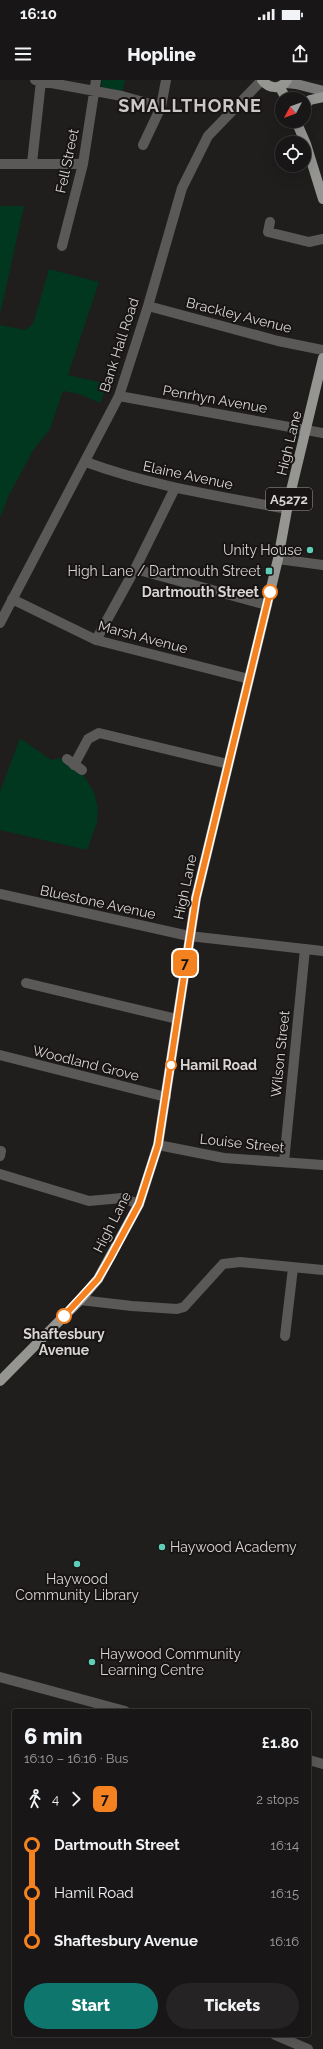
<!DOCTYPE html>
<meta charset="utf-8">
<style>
body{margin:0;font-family:Raleway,sans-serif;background:#252323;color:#f1f3f6;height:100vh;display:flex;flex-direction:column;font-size:15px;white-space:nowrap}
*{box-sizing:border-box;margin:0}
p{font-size:13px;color:#9f9fa1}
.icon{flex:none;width:22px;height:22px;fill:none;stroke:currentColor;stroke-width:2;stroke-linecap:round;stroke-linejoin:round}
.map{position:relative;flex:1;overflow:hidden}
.sheet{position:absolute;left:12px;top:1629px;width:299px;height:328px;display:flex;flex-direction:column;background:#181616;border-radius:4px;box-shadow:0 4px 16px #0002,0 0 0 1px #363535}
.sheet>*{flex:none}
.badge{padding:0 8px;border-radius:6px;font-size:14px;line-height:26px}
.needle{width:26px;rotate:229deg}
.tools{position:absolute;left:275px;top:12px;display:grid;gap:8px}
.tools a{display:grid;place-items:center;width:36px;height:36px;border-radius:50%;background:#181616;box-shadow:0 4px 16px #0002,0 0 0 1px #363535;font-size:20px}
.map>.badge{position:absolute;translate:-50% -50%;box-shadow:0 0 0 2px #fff}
.legs{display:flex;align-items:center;gap:6px;height:44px;padding:0 12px;font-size:13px}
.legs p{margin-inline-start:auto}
.head{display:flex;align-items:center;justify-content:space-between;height:68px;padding:0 12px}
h1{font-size:22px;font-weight:800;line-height:30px}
.primary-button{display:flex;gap:8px;margin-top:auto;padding:8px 12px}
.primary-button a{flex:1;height:46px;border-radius:24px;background:#0f766e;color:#fff;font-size:16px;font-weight:800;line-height:46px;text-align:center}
.primary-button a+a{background:#252323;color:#f1f3f6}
ul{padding:0 12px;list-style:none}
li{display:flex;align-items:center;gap:14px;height:48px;font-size:15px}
li i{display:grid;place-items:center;width:6px;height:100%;margin:0 5px;background:currentColor}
li i::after{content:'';width:10px;height:10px;margin:-5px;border:3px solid;border-radius:50%;background:#181616}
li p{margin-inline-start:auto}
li:first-child i{background:linear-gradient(#0000 50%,currentColor 0)}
li:last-child i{background:linear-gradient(currentColor 50%,#0000 0)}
.status{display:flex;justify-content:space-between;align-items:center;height:28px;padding:0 20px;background:#181616;direction:ltr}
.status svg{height:11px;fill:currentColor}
header{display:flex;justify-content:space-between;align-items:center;height:52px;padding:0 12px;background:#181616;font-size:18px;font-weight:800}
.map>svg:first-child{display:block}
.green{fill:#01361f}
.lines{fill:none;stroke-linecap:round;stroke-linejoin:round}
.minor{stroke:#5a5958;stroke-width:10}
.tertiary{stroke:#5a5958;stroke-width:10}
.secondary{stroke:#7b7b79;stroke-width:10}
.primary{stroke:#959592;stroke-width:10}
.line-1-casing{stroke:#fff;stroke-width:9}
.line-1{stroke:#f58220;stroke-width:6}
.poi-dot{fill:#5eceb8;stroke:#171413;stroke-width:1.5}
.stop-1-dot{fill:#fff;stroke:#f58220;stroke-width:2}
.labels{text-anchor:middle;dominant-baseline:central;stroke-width:4;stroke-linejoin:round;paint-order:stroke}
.shield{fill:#171413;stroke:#9d9c9b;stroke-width:1}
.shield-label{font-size:13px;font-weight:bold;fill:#d7d6d5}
.street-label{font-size:14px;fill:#d7d6d5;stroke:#171413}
.poi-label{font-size:14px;fill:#d7d6d5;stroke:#171413;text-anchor:end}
.stop-label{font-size:14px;font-weight:bold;fill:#d7d6d5;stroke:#171413;text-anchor:end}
.district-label{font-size:18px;font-weight:bold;letter-spacing:1px;fill:#cbc8c7;stroke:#171413}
</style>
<div class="status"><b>16:10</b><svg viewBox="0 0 49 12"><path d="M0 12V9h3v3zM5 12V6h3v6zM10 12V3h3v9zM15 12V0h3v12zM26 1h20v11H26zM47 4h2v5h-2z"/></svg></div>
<header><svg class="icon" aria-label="menu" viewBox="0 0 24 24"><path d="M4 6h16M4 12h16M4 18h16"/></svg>Hopline<svg class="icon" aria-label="share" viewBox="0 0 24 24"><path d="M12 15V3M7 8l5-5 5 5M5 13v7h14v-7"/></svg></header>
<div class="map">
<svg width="323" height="1969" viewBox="0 0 323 1969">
<rect width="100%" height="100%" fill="#201d1d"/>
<path class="green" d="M102 0H125L123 11 101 7Z
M0 126H24L0 235Z
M49 189 99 202 68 295 108 304 100 323 79 314 63 311 50 349 34 369 9 415 0 438V245L25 250 33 244Z
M20 658 51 680 61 678 81 691 94 712 98 728 97 743 87 770 0 750V712Z"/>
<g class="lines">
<path class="minor" d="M35 0 122 16 161 27
M143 65 161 27 166 0
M32 83 41 1
M0 84H83
M270 142 268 152 309 162 323 159
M62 166 83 84 96 0
M148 226 278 261 323 270
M119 316 323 353
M86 382C151 406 219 416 287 429
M278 479 323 485
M135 489 267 525
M12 519 96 560 249 599
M0 543 119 316 148 226 182 108 208 56 262 0
M96 560 135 489 175 408
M67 679 82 690
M74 685 88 659 99 653 228 684
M26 903 177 939
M0 975 166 1017
M158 1065 224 1078 323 1085
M0 1076 1 1071
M284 1082 305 869
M0 1094 89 1121 122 1118 139 1124
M80 1220 132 1226 177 1229 184 1227 223 1184 240 1182 323 1190
M285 1256 293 1188
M0 1597 125 1631
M309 1680 323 1684
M275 1955 308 1969"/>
<path class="tertiary" d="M0 814 189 856 323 871"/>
<path class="secondary" d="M286 3 296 4 323 11"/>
<path class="primary" d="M262 0C269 9 281 10 287 0
M280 7 286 19
M304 26 310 20 323 17
M296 41 306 64 323 119
M0 1301 80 1220 98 1199 139 1124 158 1065 196 818 278 479 289 419 323 278"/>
</g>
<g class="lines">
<defs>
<path id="line-1" d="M64 1236 98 1199 110 1178 139 1124 158 1065 196 818 270 512"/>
</defs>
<use href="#line-1" class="line-1-casing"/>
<use href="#line-1" class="line-1"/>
</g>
<g class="poi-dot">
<circle cx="310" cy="470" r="4"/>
<rect x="265" y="487" width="8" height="8" rx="2"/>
<circle cx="162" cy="1467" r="4"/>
<circle cx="77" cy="1484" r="4"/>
<circle cx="92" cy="1582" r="4"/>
</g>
<g class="stop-1-dot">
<circle cx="270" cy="512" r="7"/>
<circle cx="171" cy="985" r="5"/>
<circle cx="64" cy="1236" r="7"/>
</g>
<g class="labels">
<rect class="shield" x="266" y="408" width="46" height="22" rx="3"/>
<g class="shield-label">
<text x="289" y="419">A5272</text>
</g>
<g class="street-label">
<text transform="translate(67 81) rotate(-78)">Fell Street</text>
<text transform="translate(239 235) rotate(14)">Brackley Avenue</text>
<text transform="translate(119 265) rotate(-72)">Bank Hall Road</text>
<text transform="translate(215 319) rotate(10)">Penrhyn Avenue</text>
<text transform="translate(289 363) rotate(-76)">High Lane</text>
<text transform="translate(188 395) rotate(12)">Elaine Avenue</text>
<text transform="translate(143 557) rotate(15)">Marsh Avenue</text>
<text transform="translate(185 807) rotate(-78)">High Lane</text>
<text transform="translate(98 822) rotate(12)">Bluestone Avenue</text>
<text transform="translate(280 974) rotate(-84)">Wilson Street</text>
<text transform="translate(86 983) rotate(14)">Woodland Grove</text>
<text transform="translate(242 1063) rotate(6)">Louise Street</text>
<text transform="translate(112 1142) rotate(-63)">High Lane</text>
</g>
<g class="poi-label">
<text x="302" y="470">Unity House</text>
<text x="261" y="491">High Lane / Dartmouth Street</text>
<text x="170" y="1467" text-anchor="start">Haywood Academy</text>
<text x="77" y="1499" text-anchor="middle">Haywood<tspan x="77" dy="16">Community Library</tspan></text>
<text x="100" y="1574" text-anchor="start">Haywood Community<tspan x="100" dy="16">Learning Centre</tspan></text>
</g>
<g class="stop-label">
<text x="259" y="512">Dartmouth Street</text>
<text x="180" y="985" text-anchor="start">Hamil Road</text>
<text x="64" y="1254" text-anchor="middle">Shaftesbury<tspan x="64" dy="16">Avenue</tspan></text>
</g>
<g class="district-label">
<text x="190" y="25">SMALLTHORNE</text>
</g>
</g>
</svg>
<div class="tools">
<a><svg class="needle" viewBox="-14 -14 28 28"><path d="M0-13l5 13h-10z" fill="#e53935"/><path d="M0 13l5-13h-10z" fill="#9f9fa1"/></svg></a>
<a><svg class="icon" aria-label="locate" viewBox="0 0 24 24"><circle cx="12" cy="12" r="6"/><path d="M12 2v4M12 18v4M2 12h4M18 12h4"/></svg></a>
</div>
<b class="badge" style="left:185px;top:883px;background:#f58220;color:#111">7</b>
<section class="sheet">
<div class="head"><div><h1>6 min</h1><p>16:10 – 16:16 · Bus</p></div><b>£1.80</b></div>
<div class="legs"><svg class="icon" aria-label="walk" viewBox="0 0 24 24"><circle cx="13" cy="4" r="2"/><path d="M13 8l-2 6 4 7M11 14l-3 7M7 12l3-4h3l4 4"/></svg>4<svg class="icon" aria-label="forward" viewBox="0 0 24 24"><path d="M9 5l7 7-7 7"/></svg><b class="badge" style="background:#f58220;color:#111">7</b><p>2 stops</p></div>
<ul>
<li><i style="color:#f58220"></i><b>Dartmouth Street</b><p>16:14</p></li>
<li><i style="color:#f58220"></i><span>Hamil Road</span><p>16:15</p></li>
<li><i style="color:#f58220"></i><b>Shaftesbury Avenue</b><p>16:16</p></li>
</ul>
<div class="primary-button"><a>Start</a><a>Tickets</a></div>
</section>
</div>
